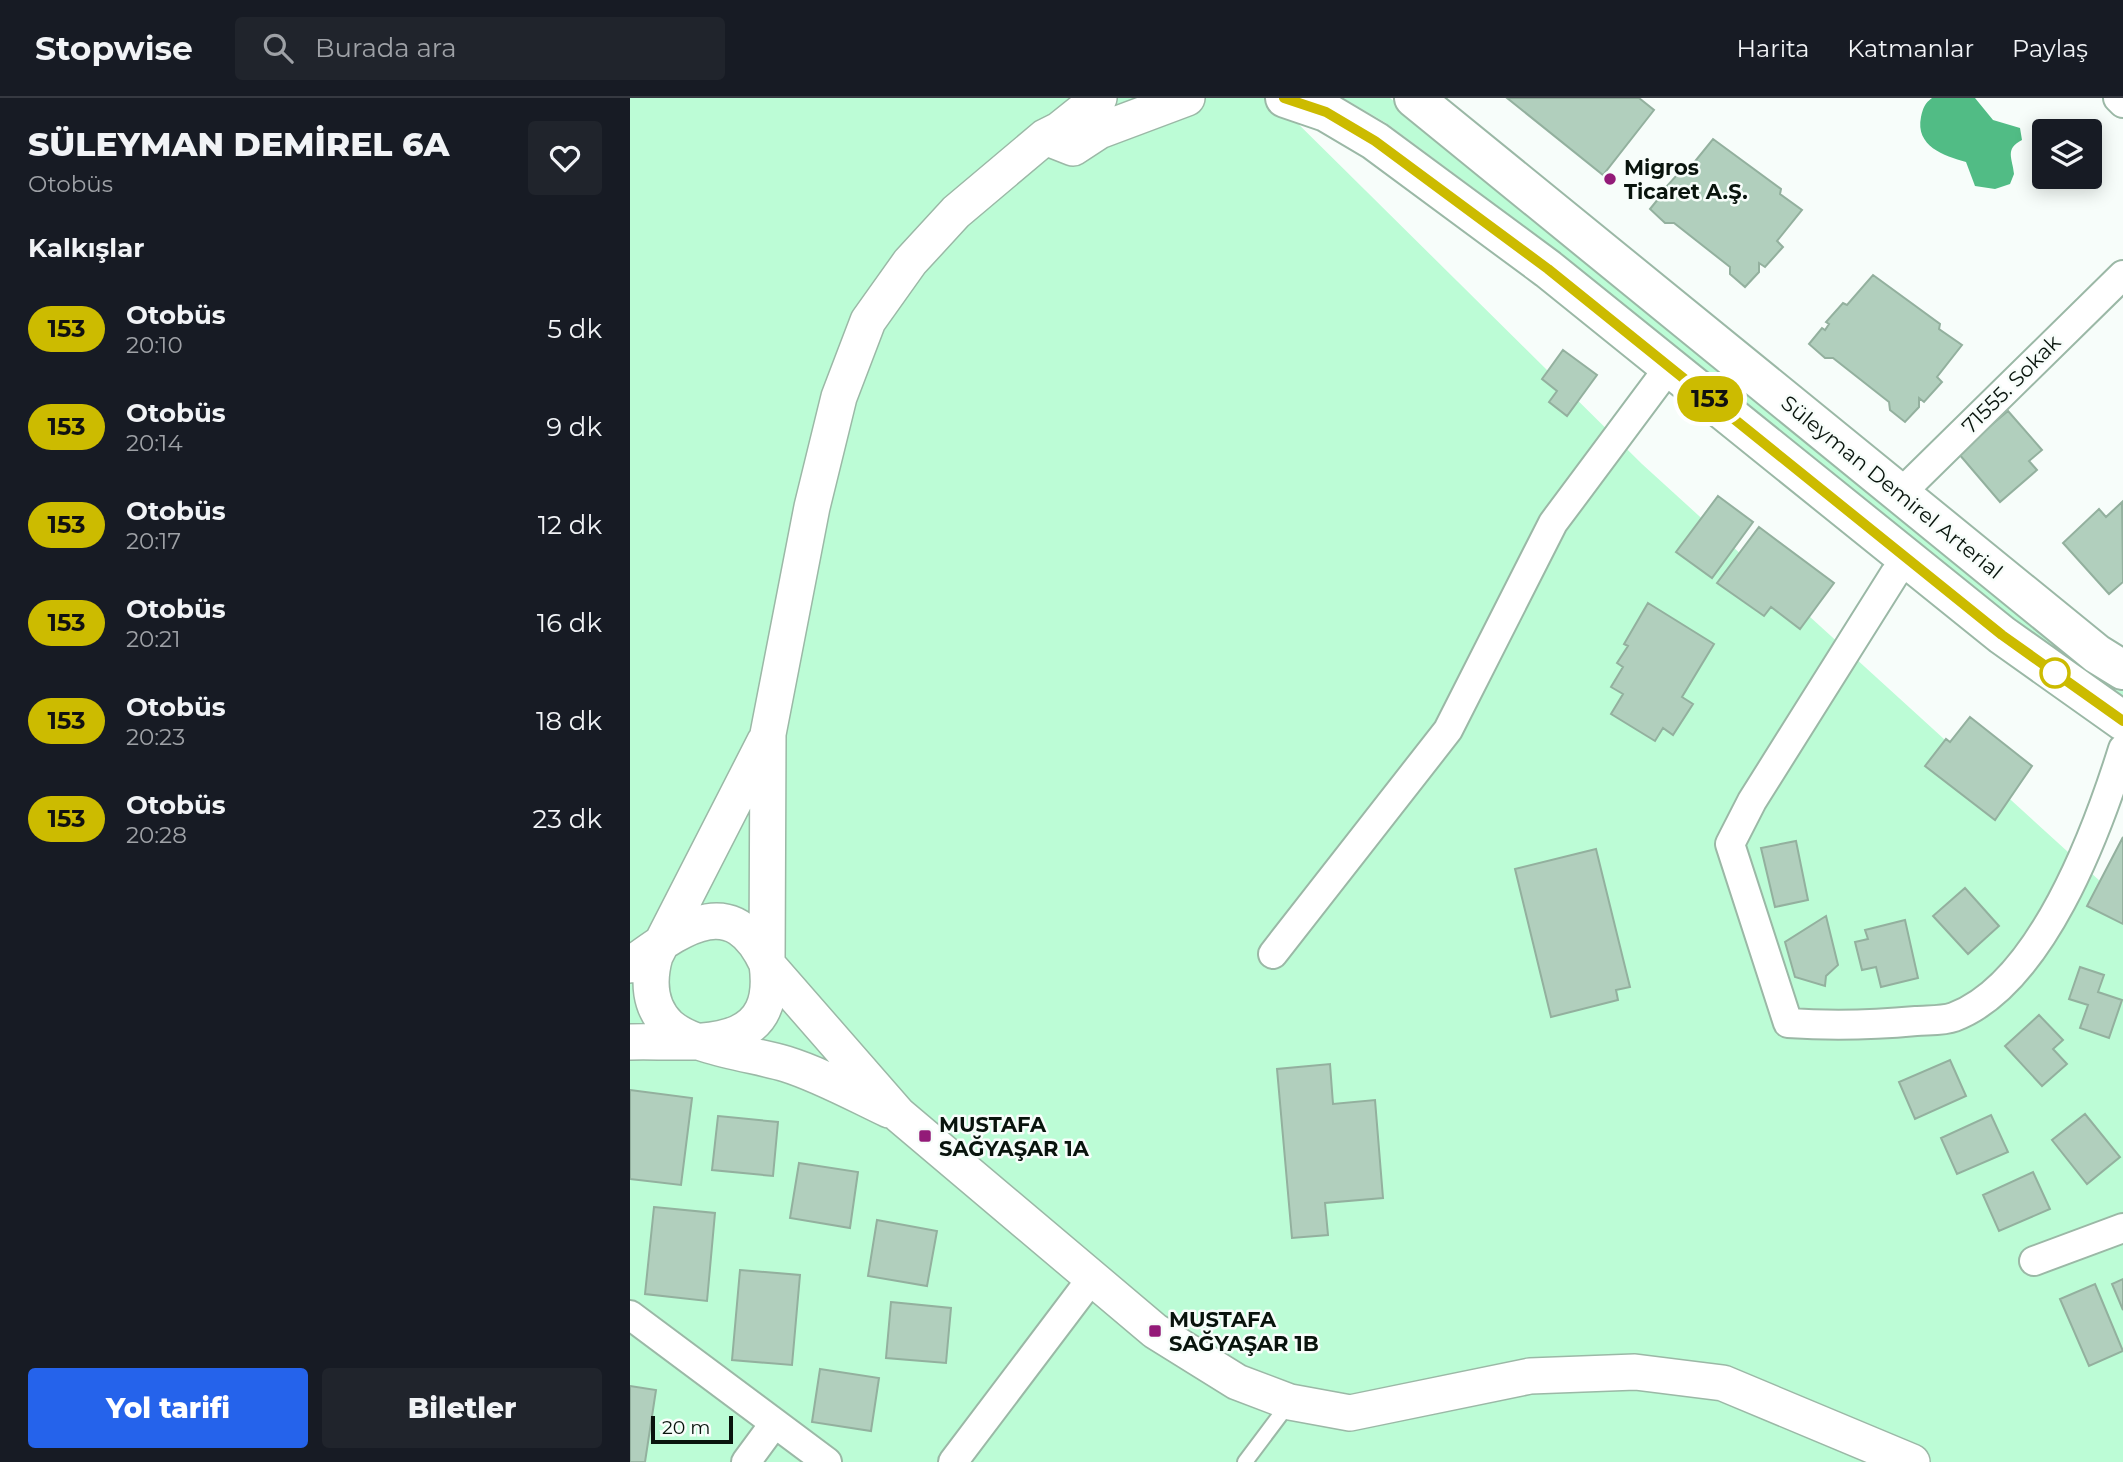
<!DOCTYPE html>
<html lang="tr">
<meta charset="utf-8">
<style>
body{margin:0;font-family:Montserrat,sans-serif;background:#20242c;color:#f1f3f6;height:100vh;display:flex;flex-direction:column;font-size:26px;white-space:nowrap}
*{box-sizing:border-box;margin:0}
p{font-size:23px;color:#9ea1a6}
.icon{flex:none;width:38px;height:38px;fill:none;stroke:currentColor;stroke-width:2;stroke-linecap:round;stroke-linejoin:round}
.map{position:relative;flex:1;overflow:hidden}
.panel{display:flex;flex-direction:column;background:#171b24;width:630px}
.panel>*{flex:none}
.badge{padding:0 14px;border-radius:23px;font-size:24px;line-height:46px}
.controls{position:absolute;left:1402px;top:21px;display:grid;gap:14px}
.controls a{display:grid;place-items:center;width:70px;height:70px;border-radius:7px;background:#171b24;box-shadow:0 4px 18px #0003;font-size:35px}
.scale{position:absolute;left:21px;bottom:18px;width:82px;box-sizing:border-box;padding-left:7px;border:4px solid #09140d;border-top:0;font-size:19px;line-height:24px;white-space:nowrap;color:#09140d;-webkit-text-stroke:5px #f7fdfa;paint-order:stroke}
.map>.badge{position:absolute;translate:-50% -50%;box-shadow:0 0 0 4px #fff}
h2{padding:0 28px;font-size:26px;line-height:63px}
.round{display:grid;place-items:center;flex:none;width:74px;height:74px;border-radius:7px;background:#20242c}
.overview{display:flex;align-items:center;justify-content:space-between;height:119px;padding:0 28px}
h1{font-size:33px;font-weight:800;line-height:52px}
.primary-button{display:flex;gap:14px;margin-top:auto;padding:14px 28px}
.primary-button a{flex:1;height:80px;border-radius:7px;background:#2563eb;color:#fff;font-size:28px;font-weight:800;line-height:80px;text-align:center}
.primary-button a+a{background:#20242c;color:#f1f3f6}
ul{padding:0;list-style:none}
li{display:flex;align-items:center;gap:21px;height:98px;padding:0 28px}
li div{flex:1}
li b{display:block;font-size:26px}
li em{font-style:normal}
li .badge{min-width:77px;font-weight:700;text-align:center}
header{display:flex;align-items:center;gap:42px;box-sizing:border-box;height:98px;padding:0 35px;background:#171b24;border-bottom:2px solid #363941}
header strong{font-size:33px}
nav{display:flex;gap:38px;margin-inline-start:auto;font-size:24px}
.search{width:490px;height:63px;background:#20242c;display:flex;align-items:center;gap:18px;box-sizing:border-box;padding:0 24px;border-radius:7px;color:#9ea1a6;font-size:26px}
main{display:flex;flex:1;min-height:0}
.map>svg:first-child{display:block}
.green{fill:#bcfcd6}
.water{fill:#51bc85}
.building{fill:#b1cfbd;stroke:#93b09e;stroke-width:2}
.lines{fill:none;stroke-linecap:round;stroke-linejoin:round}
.service-casing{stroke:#9bb8a6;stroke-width:18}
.minor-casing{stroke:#9bb8a6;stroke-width:32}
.tertiary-casing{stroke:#9bb8a6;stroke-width:38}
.secondary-casing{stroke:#9bb8a6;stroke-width:42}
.service{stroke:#fff;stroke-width:14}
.minor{stroke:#fff;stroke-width:28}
.tertiary{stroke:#fff;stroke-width:35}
.secondary{stroke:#fff;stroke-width:38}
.line-casing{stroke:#fff;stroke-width:16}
.line{stroke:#cb0;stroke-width:10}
.poi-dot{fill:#931b78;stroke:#f7fdfa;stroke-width:2.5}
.stop-dot{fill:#fff;stroke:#cb0;stroke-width:3.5}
.labels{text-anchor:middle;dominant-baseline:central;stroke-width:5;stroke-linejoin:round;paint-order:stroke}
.poi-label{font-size:21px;font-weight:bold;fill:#09140d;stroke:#f7fdfa;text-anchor:start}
.street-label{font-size:21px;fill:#09140d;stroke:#f7fdfa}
</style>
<header>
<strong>Stopwise</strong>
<div class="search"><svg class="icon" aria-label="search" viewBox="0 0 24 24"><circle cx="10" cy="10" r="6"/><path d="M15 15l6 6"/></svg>Burada ara</div>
<nav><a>Harita</a><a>Katmanlar</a><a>Paylaş</a></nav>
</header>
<main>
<section class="panel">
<div class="overview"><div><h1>SÜLEYMAN DEMİREL 6A</h1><p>Otobüs</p></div><a class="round"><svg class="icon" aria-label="heart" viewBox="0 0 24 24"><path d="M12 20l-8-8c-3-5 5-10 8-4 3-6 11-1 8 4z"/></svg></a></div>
<h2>Kalkışlar</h2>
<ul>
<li><span class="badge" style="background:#cb0;color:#111">153</span><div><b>Otobüs</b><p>20:10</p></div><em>5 dk</em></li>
<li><span class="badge" style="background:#cb0;color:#111">153</span><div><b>Otobüs</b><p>20:14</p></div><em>9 dk</em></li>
<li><span class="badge" style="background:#cb0;color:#111">153</span><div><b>Otobüs</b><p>20:17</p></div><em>12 dk</em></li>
<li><span class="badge" style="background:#cb0;color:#111">153</span><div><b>Otobüs</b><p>20:21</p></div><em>16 dk</em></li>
<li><span class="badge" style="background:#cb0;color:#111">153</span><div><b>Otobüs</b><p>20:23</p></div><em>18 dk</em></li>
<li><span class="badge" style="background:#cb0;color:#111">153</span><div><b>Otobüs</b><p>20:28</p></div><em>23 dk</em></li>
</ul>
<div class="primary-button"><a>Yol tarifi</a><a>Biletler</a></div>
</section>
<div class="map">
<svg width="1493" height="1364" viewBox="0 0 1493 1364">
<rect width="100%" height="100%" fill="#f7fdfa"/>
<path class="green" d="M0 0H642L1012 366 1493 804V1364H0Z
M713 0H760L1027 223 1493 587V600L1377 519 845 91 756 25Z"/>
<path class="water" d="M1302 0H1345L1363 22 1390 30 1392 42C1374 51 1383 61 1384 76L1380 86 1365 91 1345 88 1336 64C1314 58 1285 48 1291 19 1293 10 1295 5 1302 0Z"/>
<path class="building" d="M877 0H1009L1024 12 973 77Z
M1083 41 1151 91 1150 96 1172 112 1147 143 1153 149 1135 169 1129 165V174L1115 189 1100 176V169L1044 125H1035L1020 111 1033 95 1035 98 1040 90 1037 88 1054 69 1058 72Z
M1243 177 1310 226 1309 231 1332 247 1307 279 1312 284 1294 304 1289 300V309L1275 324 1260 312 1259 304 1203 260H1195L1179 246 1192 230 1195 232 1199 226 1196 224 1213 205 1217 207Z
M933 252 967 277 937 318 919 304 927 293 912 281Z
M1378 313 1412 352 1399 363 1407 372 1370 404 1323 349 1355 322 1360 328Z
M1088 398 1123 424 1082 480 1046 454Z
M1492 404 1493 484 1479 496 1433 445 1469 411 1476 419Z
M1129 429 1204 485 1170 531 1141 509 1134 518 1087 485Z
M1018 505 1084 546 1052 599 1063 606 1043 637 1033 630 1025 643 981 616 993 596 981 589 993 569 987 565 998 548 994 546Z
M1340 619 1402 668 1365 722 1295 668 1316 641 1320 644Z
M1493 739V826L1457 808Z
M1166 743 1178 802 1145 809 1131 750Z
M966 751 1000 889 986 892 988 902 921 919 885 771Z
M1335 790 1369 828 1338 856 1303 818Z
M1196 818 1208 867 1196 878 1195 888 1165 879 1155 844Z
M1275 822 1288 880 1251 889 1246 869 1232 872 1225 844 1238 841 1235 832Z
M1450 869 1474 877 1468 894 1492 902 1479 940 1450 930 1458 907 1439 901Z
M1409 917 1433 942 1423 951 1437 966 1412 988 1375 948Z
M1320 962 1336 998 1285 1021 1269 984Z
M700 966 703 1006 745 1002 753 1100 695 1105 698 1137 662 1140 647 971Z
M0 992 62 1000 51 1087 0 1081Z
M1455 1016 1490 1059 1457 1086 1422 1042Z
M1361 1017 1378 1054 1327 1076 1311 1040Z
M88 1018 148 1024 143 1078 82 1072Z
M169 1065 228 1074 220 1130 160 1120Z
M1403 1074 1420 1111 1369 1133 1353 1097Z
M24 1109 85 1115 77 1203 15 1196Z
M247 1122 307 1133 297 1188 238 1178Z
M110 1172 170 1177 162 1267 102 1262Z
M1493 1181V1212L1482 1186Z
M1465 1186 1493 1253 1459 1268 1430 1201Z
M261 1204 321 1210 316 1265 256 1260Z
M190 1271 249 1280 241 1333 182 1324Z
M0 1288 26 1292 15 1364H0Z"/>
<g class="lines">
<defs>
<path id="service" d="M615 1364 660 1304"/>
<path id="minor" d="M1488 0 1493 5
M1270 396 1493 177
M1278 460 1264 477 1122 703 1100 746 1158 925C1202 928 1243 927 1286 923 1298 922 1313 923 1324 919 1411 886 1467 734 1493 651
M643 856 818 632 923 425 1040 268
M1404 1163 1493 1130
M0 1217 197 1364
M116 1364 144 1326
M323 1364 462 1180"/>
<path id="tertiary" d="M415 39 443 50 469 33 557 0
M135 643 25 858C18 883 19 909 39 928 64 950 123 956 156 966 191 977 225 996 259 1012
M0 867C47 834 101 788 137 866L268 1016 525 1233 607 1284 660 1304 720 1315 900 1278 1005 1274 1093 1285 1282 1364
M0 944C61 942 150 959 137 866L138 636 182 409 209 299 238 223 280 164 326 114 415 39 429 32 469 0"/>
<path id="secondary" d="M655 0 696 14 745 43 918 171 1372 537 1493 623
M784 0 1467 556 1493 572"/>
</defs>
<use href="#service" class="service-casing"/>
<use href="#minor" class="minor-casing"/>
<use href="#tertiary" class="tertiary-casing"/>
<use href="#secondary" class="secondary-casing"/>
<use href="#service" class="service"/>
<use href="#minor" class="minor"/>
<use href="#tertiary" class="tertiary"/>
<use href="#secondary" class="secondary"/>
</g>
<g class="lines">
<defs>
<path id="line" d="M654 0 696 14 745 43 918 171 1372 537 1493 623"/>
</defs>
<use href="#line" class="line-casing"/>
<use href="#line" class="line"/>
</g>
<g class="poi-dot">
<circle cx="980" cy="81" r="7"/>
<rect x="288" y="1031" width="14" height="14" rx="3.5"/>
<rect x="518" y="1226" width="14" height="14" rx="3.5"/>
</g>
<circle class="stop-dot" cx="1425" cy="575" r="14"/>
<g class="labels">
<g class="poi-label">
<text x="994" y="69">Migros<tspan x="994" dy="24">Ticaret A.Ş.</tspan></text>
<text x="309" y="1026">MUSTAFA<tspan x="309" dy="24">SAĞYAŞAR 1A</tspan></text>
<text x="539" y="1221">MUSTAFA<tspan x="539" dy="24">SAĞYAŞAR 1B</tspan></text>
</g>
<g class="street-label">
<text transform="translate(1381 286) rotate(-45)">71555. Sokak</text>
<text transform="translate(1262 389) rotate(39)">Süleyman Demirel Arterial</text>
</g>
</g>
</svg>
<div class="controls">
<a><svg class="icon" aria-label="layers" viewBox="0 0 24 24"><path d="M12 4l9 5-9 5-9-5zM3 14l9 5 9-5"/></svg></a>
</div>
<div class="scale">20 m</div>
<b class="badge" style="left:1080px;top:301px;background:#cb0;color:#111">153</b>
</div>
</main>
